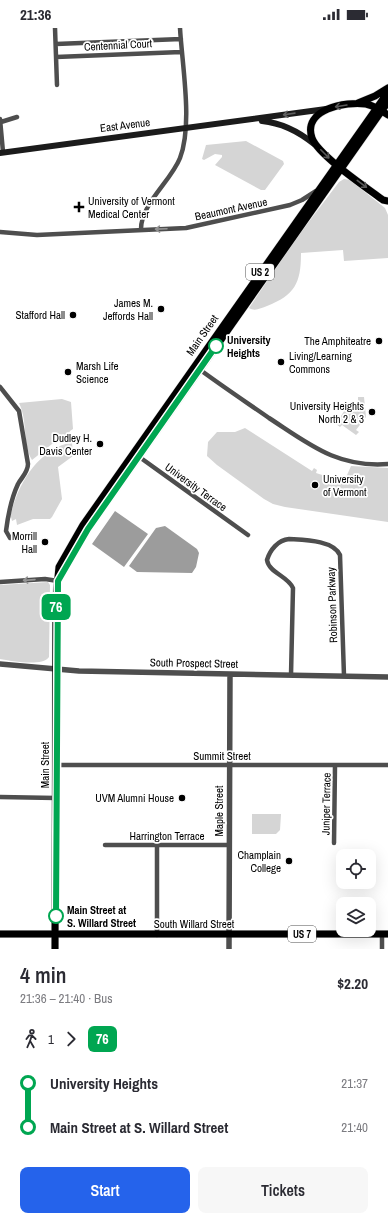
<!DOCTYPE html>
<meta charset="utf-8">
<style>
body{margin:0;font-family:"Archivo Narrow",sans-serif;background:#f7f7f7;color:#2b2b33;height:100vh;display:flex;flex-direction:column;font-size:15px;white-space:nowrap}
*{box-sizing:border-box;margin:0}
p{font-size:13px;color:#7c7c81}
.icon{flex:none;width:22px;height:22px;fill:none;stroke:currentColor;stroke-width:2;stroke-linecap:round;stroke-linejoin:round}
.map{position:relative;height:921px;overflow:hidden}
.panel{display:flex;flex-direction:column;background:#fff;flex:1}
.panel>*{flex:none}
.badge{padding:0 8px;border-radius:6px;font-size:14px;line-height:26px}
.fabs{position:absolute;left:336px;top:821px;display:grid;gap:8px}
.fabs a{display:grid;place-items:center;width:40px;height:40px;border-radius:8px;background:#fff;box-shadow:0 4px 16px #0002;font-size:20px}
.map>.badge{position:absolute;translate:-50% -50%;box-shadow:0 0 0 2px #fff}
.legs{display:flex;align-items:center;gap:6px;height:44px;padding:0 20px;font-size:13px}
.legs p{margin-inline-start:auto}
.summary{display:flex;align-items:center;justify-content:space-between;height:68px;padding:0 20px}
h1{font-size:22px;font-weight:600;line-height:30px}
.action{display:flex;gap:8px;margin-top:auto;padding:8px 20px}
.action a{flex:1;height:46px;border-radius:8px;background:#2563eb;color:#fff;font-size:16px;font-weight:600;line-height:46px;text-align:center}
.action a+a{background:#f7f7f7;color:#2b2b33}
ul{padding:0 20px;list-style:none}
li{display:flex;align-items:center;gap:14px;height:44px;font-size:15px}
li i{display:grid;place-items:center;width:6px;height:100%;margin:0 5px;background:currentColor}
li i::after{content:'';width:10px;height:10px;margin:-5px;border:3px solid;border-radius:50%;background:#fff}
li p{margin-inline-start:auto}
li:first-child i{background:linear-gradient(#0000 50%,currentColor 0)}
li:last-child i{background:linear-gradient(currentColor 50%,#0000 0)}
.status{display:flex;justify-content:space-between;align-items:center;height:28px;padding:0 20px;background:#fff;direction:ltr}
.status svg{height:11px;fill:currentColor}
.map>svg:first-child{display:block}
.green{fill:#d5d5d5}
.water{fill:#9c9c9c}
.lines{fill:none;stroke-linecap:round;stroke-linejoin:round}
.primary-casing{stroke:#dbdbdb;stroke-width:8}
.minor{stroke:#4e4e4e;stroke-width:4.5}
.tertiary{stroke:#4e4e4e;stroke-width:5.5}
.secondary{stroke:#1b1b1b;stroke-width:6}
.primary{stroke:#000;stroke-width:7}
.oneway{stroke:#595959}
.oneway2{stroke:#5f5f5f}
.oneway3{stroke:#959595}
.line-1-casing{stroke:#fff;stroke-width:9}
.line-1{stroke:#00a651;stroke-width:6}
.poi-dot{fill:#000;stroke:#fff;stroke-width:1.5}
.stop-1-dot{fill:#fff;stroke:#00a651;stroke-width:2}
.labels{text-anchor:middle;dominant-baseline:central;stroke-width:3.5;stroke-linejoin:round;paint-order:stroke}
.shield{fill:#fff;stroke:#4c4c4c;stroke-width:1}
.shield-label{font-size:10px;font-weight:bold;fill:#000}
.street-label{font-size:11px;fill:#000;stroke:#fff}
.poi-label{font-size:11px;fill:#000;stroke:#fff;text-anchor:end}
.stop-label{font-size:11px;font-weight:bold;fill:#000;stroke:#fff;text-anchor:start}
</style>
<div class="status"><b>21:36</b><svg viewBox="0 0 49 12"><path d="M0 12V9h3v3zM5 12V6h3v6zM10 12V3h3v9zM15 12V0h3v12zM26 1h20v11H26zM47 4h2v5h-2z"/></svg></div>
<div class="map">
<svg width="388" height="921" viewBox="0 0 388 921">
<rect width="100%" height="100%" fill="#fff"/>
<path class="green" d="M246 113 283 133 284 136 265 162H261L215 137 222 129V127L215 126 204 132 202 131 206 117Z
M344 151 350 152 385 180 388 187V230L344 233 343 222 301 225C301 255 295 267 267 278 261 280 255 284 249 280L295 212 339 154Z
M358 369H364L366 389 356 402 359 404 356 407 342 397 340 399 336 396 346 380 350 379 353 383 358 381Z
M62 371 71 374 73 401 70 403 68 407 52 416 32 432C22 415 28 393 19 375Z
M245 400 312 443 314 440 317 442 316 445 344 454 351 438 388 440V494L285 479 273 476 264 471 217 437 207 428 208 414 217 404H235Z
M72 414 73 428 58 439 62 471 52 489 50 491H33L17 497 16 491 12 493 11 489 10 490C17 457 37 422 72 414Z
M48 554 50 557 49 629C42 639 12 633 0 631V557Z
M252 786H281L280 802 276 806H252Z"/>
<path class="water" d="M115 483 148 506 124 539 92 516Z
M165 498 197 521 199 525 196 539 192 545 137 544 129 538 156 500Z"/>
<g class="lines">
<defs>
<path id="primary" d="M358 75 375 68 388 60
M388 87C381 82 374 78 366 76 346 73 302 81 312 110 318 127 367 160 383 172L388 173
M59 551 88 501 388 74
M0 906H388
M55 921 56 569 59 539 83 497 388 64"/>
</defs>
<use href="#primary" class="primary-casing"/>
<path class="minor" d="M55 0 57 57
M56 16 181 11
M56 29 181 24
M0 91 3 124
M1 94 17 89
M141 201C141 176 171 153 180 130 193 96 182 37 180 0
M0 204 37 207 186 200 290 177 302 172 316 163
M199 341C222 358 246 374 269 390 309 416 337 440 388 436
M0 359 19 383 28 436C28 444 22 449 18 456 11 471 8 487 6 503L10 510
M138 428 248 507
M0 554 45 551 58 553
M291 647 293 560C288 548 269 545 267 532 270 522 278 512 289 511 304 512 333 512 340 527L344 648
M56 737H388
M0 769 56 770
M334 815 335 737
M105 817H229
M157 817V907
M382 906V921"/>
<path class="tertiary" d="M0 636 79 643 388 649
M229 921 230 646"/>
<path class="secondary" d="M262 93C282 95 298 103 314 116
M0 125 326 81"/>
<use href="#primary" class="primary"/>
</g>
<defs><path id="oneway-shaft" d="M-6 0H5M1.5-3L5.5 0L1.5 3" fill="none" stroke-width="1.6" stroke-linecap="round" stroke-linejoin="round"/></defs>
<g class="oneway">
<use href="#oneway-shaft" transform="translate(341 78) rotate(171)"/>
<use href="#oneway-shaft" transform="translate(325 126) rotate(45)"/>
<use href="#oneway-shaft" transform="translate(362 156) rotate(37)"/>
</g>
<use class="oneway2" href="#oneway-shaft" transform="translate(289 86) rotate(172)"/>
<g class="oneway3">
<use href="#oneway-shaft" transform="translate(161 201) rotate(178)"/>
<use href="#oneway-shaft" transform="translate(29 552) rotate(176)"/>
</g>
<g class="lines">
<defs>
<path id="line-1" d="M56 888 58 553 88 501 216 318"/>
</defs>
<use href="#line-1" class="line-1-casing"/>
<use href="#line-1" class="line-1"/>
</g>
<g class="poi-dot">
<path d="M77 173h4v4h4v4h-4v4h-4v-4h-4v-4h4z"/>
<circle cx="161" cy="281" r="4"/>
<circle cx="73" cy="287" r="4"/>
<circle cx="379" cy="313" r="4"/>
<circle cx="281" cy="334" r="4"/>
<circle cx="68" cy="344" r="4"/>
<circle cx="372" cy="384" r="4"/>
<circle cx="100" cy="416" r="4"/>
<circle cx="315" cy="457" r="4"/>
<circle cx="45" cy="514" r="4"/>
<circle cx="182" cy="770" r="4"/>
<circle cx="289" cy="833" r="4"/>
</g>
<g class="stop-1-dot">
<circle cx="216" cy="318" r="7"/>
<circle cx="56" cy="888" r="7"/>
</g>
<g class="labels">
<g class="shield">
<rect x="246" y="236" width="28" height="16" rx="3"/>
<rect x="288" y="898" width="28" height="16" rx="3"/>
</g>
<g class="shield-label">
<text x="260" y="244">US 2</text>
<text x="302" y="906">US 7</text>
</g>
<g class="street-label">
<text transform="translate(118 17) rotate(-3)">Centennial Court</text>
<text transform="translate(125 97) rotate(-7)">East Avenue</text>
<text transform="translate(231 181) rotate(-12)">Beaumont Avenue</text>
<text transform="translate(202 307) rotate(-55)">Main Street</text>
<text transform="translate(196 459) rotate(36)">University Terrace</text>
<text transform="translate(332 577) rotate(-92)">Robinson Parkway</text>
<text transform="translate(194 635) rotate(1)">South Prospect Street</text>
<text x="222" y="728">Summit Street</text>
<text transform="translate(45 737) rotate(-90)">Main Street</text>
<text transform="translate(326 776) rotate(-89)">Juniper Terrace</text>
<text transform="translate(219 783) rotate(-90)">Maple Street</text>
<text x="167" y="808">Harrington Terrace</text>
<text x="194" y="896">South Willard Street</text>
</g>
<g class="poi-label">
<text x="88" y="173" text-anchor="start">University of Vermont<tspan x="88" dy="13">Medical Center</tspan></text>
<text x="153" y="275">James M.<tspan x="153" dy="13">Jeffords Hall</tspan></text>
<text x="65" y="287">Stafford Hall</text>
<text x="371" y="313">The Amphiteatre</text>
<text x="289" y="328" text-anchor="start">Living/Learning<tspan x="289" dy="13">Commons</tspan></text>
<text x="76" y="338" text-anchor="start">Marsh Life<tspan x="76" dy="13">Science</tspan></text>
<text x="364" y="378">University Heights<tspan x="364" dy="13">North 2 &amp; 3</tspan></text>
<text x="92" y="410">Dudley H.<tspan x="92" dy="13">Davis Center</tspan></text>
<text x="323" y="451" text-anchor="start">University<tspan x="323" dy="13">of Vermont</tspan></text>
<text x="37" y="508">Morrill<tspan x="37" dy="13">Hall</tspan></text>
<text x="174" y="770">UVM Alumni House</text>
<text x="281" y="827">Champlain<tspan x="281" dy="13">College</tspan></text>
</g>
<g class="stop-label">
<text x="227" y="312">University<tspan x="227" dy="13">Heights</tspan></text>
<text x="67" y="882">Main Street at<tspan x="67" dy="13">S. Willard Street</tspan></text>
</g>
</g>
</svg>
<div class="fabs">
<a><svg class="icon" aria-label="locate" viewBox="0 0 24 24"><circle cx="12" cy="12" r="6"/><path d="M12 2v4M12 18v4M2 12h4M18 12h4"/></svg></a>
<a><svg class="icon" aria-label="layers" viewBox="0 0 24 24"><path d="M12 4l9 5-9 5-9-5zM3 14l9 5 9-5"/></svg></a>
</div>
<b class="badge" style="left:56px;top:579px;background:#00a651;color:#fff">76</b>
</div>
<section class="panel">
<div class="summary"><div><h1>4 min</h1><p>21:36 – 21:40 · Bus</p></div><b>$2.20</b></div>
<div class="legs"><svg class="icon" aria-label="walk" viewBox="0 0 24 24"><circle cx="13" cy="4" r="2"/><path d="M13 8l-2 6 4 7M11 14l-3 7M7 12l3-4h3l4 4"/></svg>1<svg class="icon" aria-label="forward" viewBox="0 0 24 24"><path d="M9 5l7 7-7 7"/></svg><b class="badge" style="background:#00a651;color:#fff">76</b></div>
<ul>
<li><i style="color:#00a651"></i><b>University Heights</b><p>21:37</p></li>
<li><i style="color:#00a651"></i><b>Main Street at S. Willard Street</b><p>21:40</p></li>
</ul>
<div class="action"><a>Start</a><a>Tickets</a></div>
</section>
